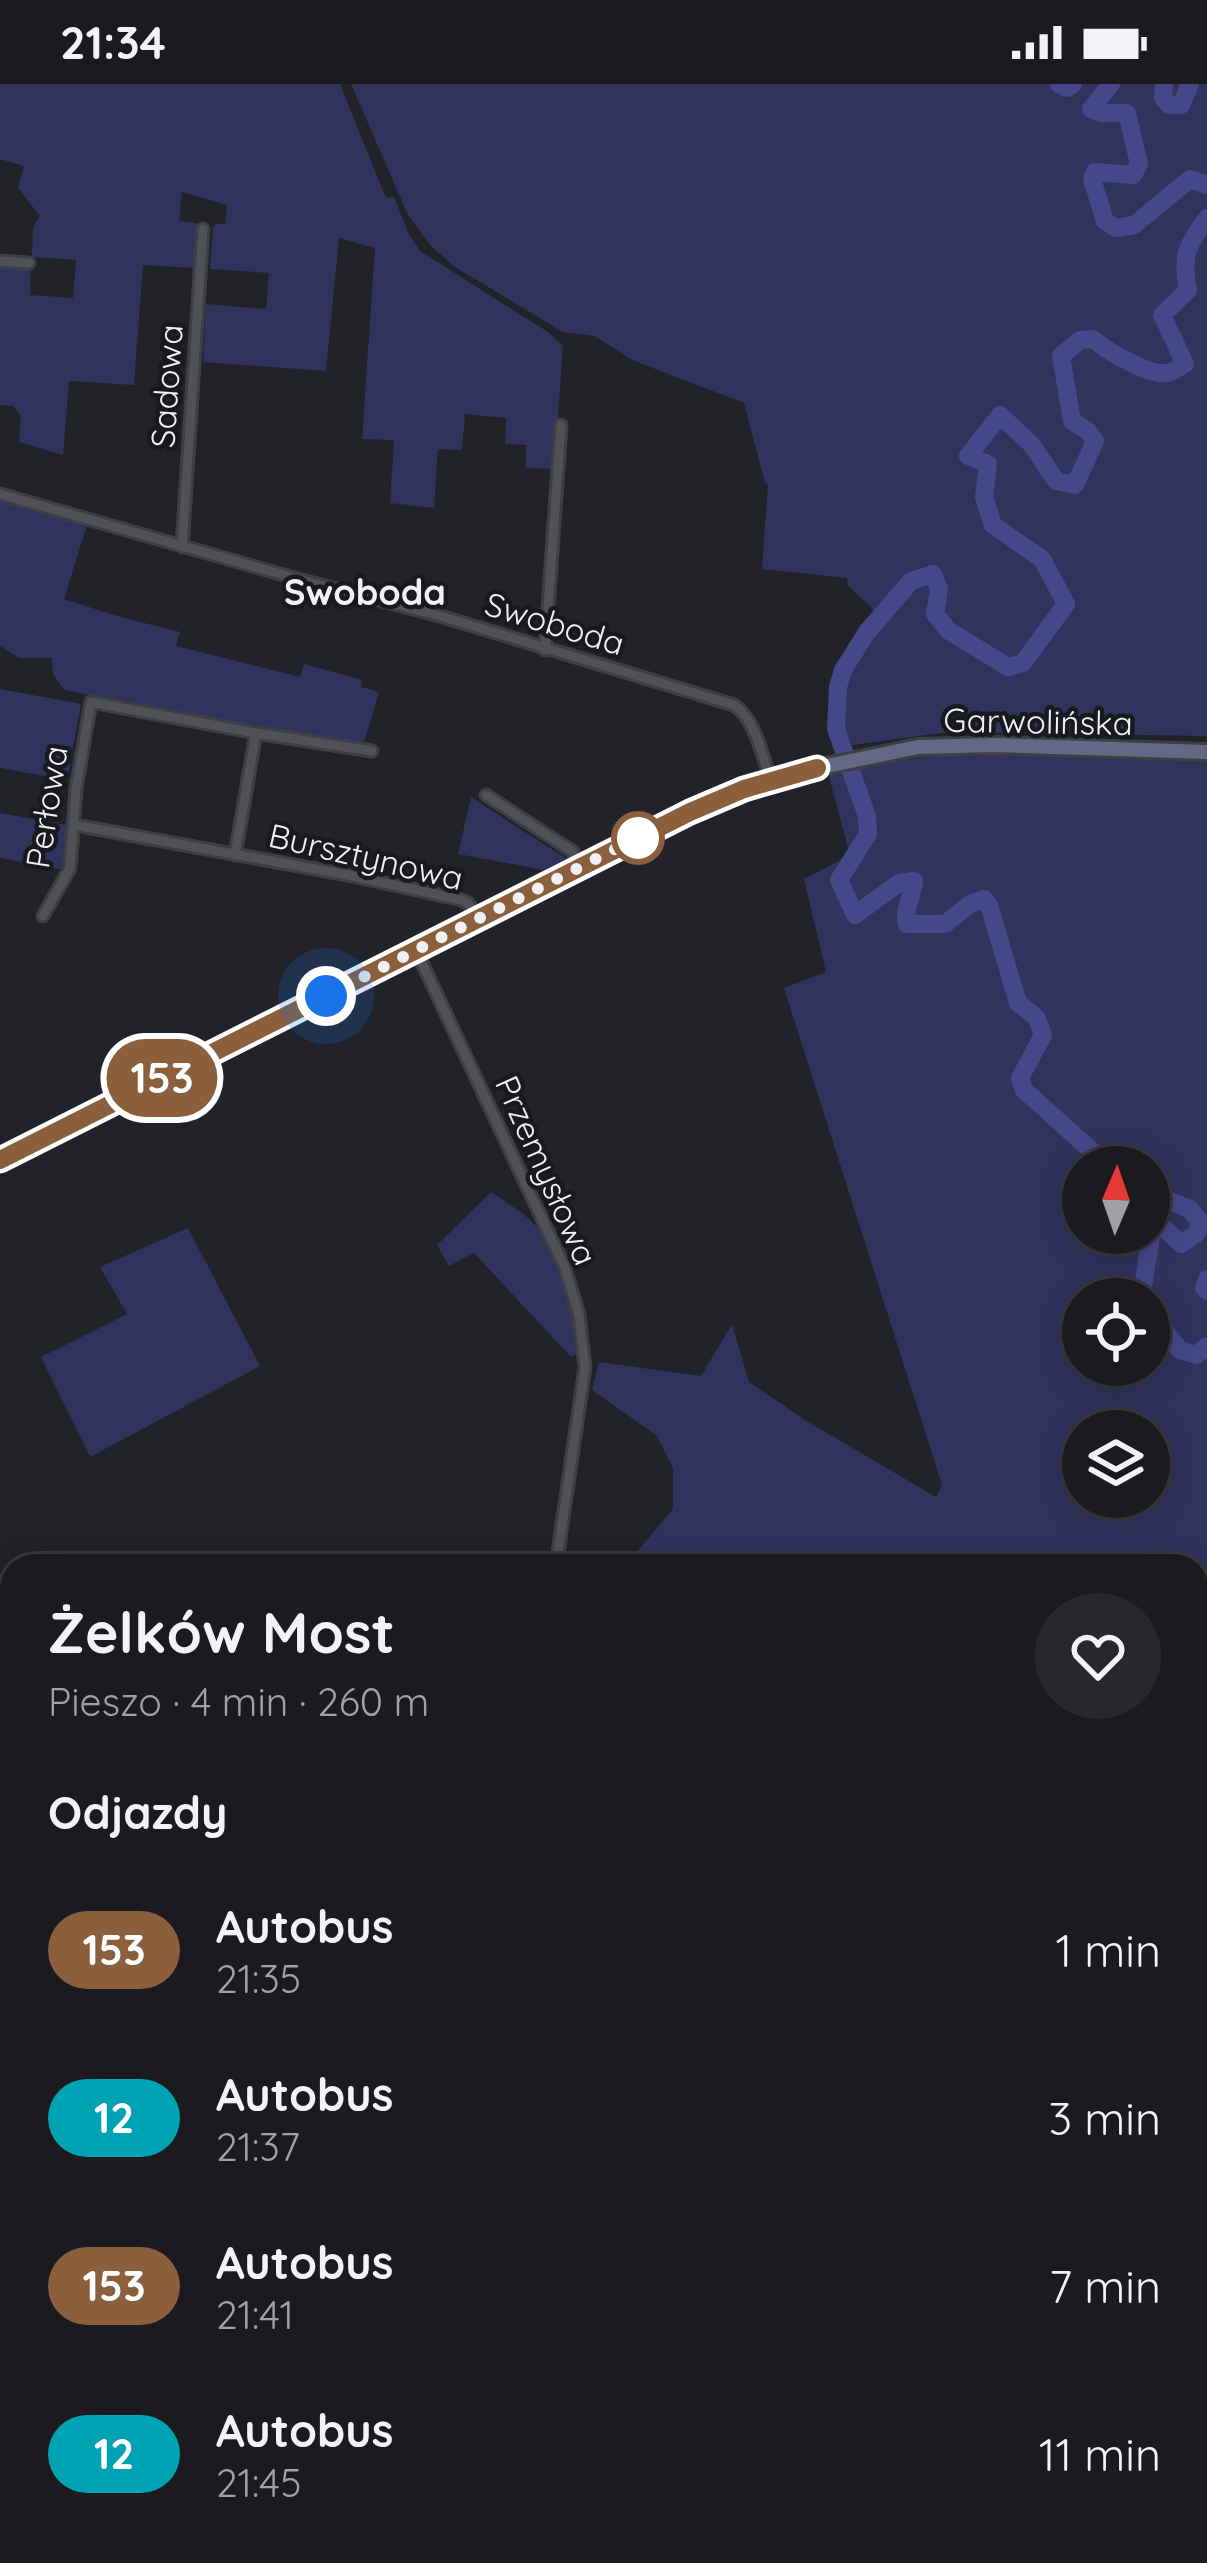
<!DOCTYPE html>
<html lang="pl">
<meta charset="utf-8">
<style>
body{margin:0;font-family:Quicksand,sans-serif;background:#27272c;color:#f1f3f6;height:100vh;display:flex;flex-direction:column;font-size:45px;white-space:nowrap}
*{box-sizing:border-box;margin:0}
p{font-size:39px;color:#9fa1a4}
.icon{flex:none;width:66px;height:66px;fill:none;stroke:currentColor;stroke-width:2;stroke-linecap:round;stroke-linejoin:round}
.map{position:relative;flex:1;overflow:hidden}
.side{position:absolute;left:0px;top:1470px;width:1209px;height:1011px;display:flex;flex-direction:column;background:#1a1a1f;border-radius:36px 36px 0 0;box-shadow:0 6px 30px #0003,0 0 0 3px #38383d}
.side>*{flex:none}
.badge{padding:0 24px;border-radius:39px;font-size:42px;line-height:78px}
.needle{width:78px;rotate:2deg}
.controls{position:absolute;left:1062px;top:1062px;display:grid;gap:24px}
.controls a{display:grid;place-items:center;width:108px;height:108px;border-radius:50%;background:#1a1a1f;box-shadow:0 6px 30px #0003,0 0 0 3px #38383d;font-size:60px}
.you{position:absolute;width:60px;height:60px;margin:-30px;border:9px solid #fff;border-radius:50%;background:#1a73e8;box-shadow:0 0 0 18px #1a73e833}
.map>.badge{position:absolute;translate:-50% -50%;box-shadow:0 0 0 6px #fff}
h2{padding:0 48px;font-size:45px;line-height:108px}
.round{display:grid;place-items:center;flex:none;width:126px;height:126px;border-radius:63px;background:#27272c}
.summary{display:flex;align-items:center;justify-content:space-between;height:204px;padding:0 48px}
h1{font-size:57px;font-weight:700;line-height:90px}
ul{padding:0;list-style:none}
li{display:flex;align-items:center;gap:36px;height:168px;padding:0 48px}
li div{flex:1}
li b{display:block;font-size:45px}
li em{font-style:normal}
li .badge{min-width:132px;font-weight:700;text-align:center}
.status{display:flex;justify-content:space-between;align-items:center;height:84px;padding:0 60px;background:#1a1a1f;direction:ltr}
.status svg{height:33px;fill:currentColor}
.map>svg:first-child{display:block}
.green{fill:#30335c;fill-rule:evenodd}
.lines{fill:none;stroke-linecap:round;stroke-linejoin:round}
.stream{stroke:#444888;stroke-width:3}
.river{stroke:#444888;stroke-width:18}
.minor-casing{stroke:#3e3f43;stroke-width:15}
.secondary-casing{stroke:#3e3f43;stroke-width:20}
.primary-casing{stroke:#3e3f43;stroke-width:21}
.motorway-casing{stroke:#3e3f43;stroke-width:22}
.minor{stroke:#505157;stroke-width:9}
.secondary{stroke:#646884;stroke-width:14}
.primary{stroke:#797fb2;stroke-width:15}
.motorway{stroke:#949dee;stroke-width:16}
.line-casing{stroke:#fff;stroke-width:27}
.line{stroke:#8b5e3c;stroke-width:18}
.walk{stroke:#f1f1f5;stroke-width:12;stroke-dasharray:0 21.6}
.stop-dot{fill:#fff;stroke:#8b5e3c;stroke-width:6}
.labels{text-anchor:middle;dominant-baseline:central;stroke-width:9;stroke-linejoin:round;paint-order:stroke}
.street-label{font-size:33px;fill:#f1f1f5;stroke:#191a1f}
.neighbourhood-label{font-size:36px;font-weight:bold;fill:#f1f1f5;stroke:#191a1f}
</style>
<div class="status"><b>21:34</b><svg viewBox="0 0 49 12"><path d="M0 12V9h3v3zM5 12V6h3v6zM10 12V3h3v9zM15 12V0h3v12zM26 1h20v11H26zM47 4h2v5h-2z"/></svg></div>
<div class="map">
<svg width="1207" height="2479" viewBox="0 0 1207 2479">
<rect width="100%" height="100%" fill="#222329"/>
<path class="green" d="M0 0H340L386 114 394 113 409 150 420 167 548 248 563 262 554 385 526 384V361L505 360 506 334 465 330 462 366 438 365 434 424 390 419 394 356 362 355 375 164 339 154 326 287 203 278 206 220 266 225 269 189 210 185 213 144 216 140H225L227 121 182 108 179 137 196 139 199 143 197 184 143 181 134 301 69 297 63 371 19 358 21 332 13 322 0 321V182L31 184 30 211 73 214 76 176 32 173 33 143 40 132 18 104 24 82 0 75Z
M351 0H1207V652L949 648 852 661 847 665C837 607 846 583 882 538L870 522 848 502 847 494 762 485 768 400 765 399 744 319 632 276 595 252 563 248 455 183 430 161 408 131Z
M0 416 87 441 64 515 120 533 180 548 176 562 300 593 304 580 362 596 361 603 379 608 363 662 64 606 53 590 52 574H19L0 562Z
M0 605 81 620 67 696 0 684Z
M986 670 1207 678V1890H1197V1482H625L673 1425V1384L656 1351 592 1306 599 1278 701 1292 732 1240 749 1298 805 1336 936 1413 942 1401 784 904 826 888 804 795 850 771 828 689 928 672ZM1083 1083H1149V1149H1083ZM1083 1215H1149V1281H1083ZM1149 1347V1413H1083V1347Z
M471 713 567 775 544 786 458 770Z
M0 729 67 741 64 786 0 774Z
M491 1108C507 1119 525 1129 537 1143 566 1176 573 1228 577 1270L571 1273 474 1169 449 1182 437 1161Z
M188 1144 260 1282 90 1373 41 1273 127 1230 100 1183Z
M0 1621 12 1639V1770H0Z
M1207 2187V2475L1185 2479H834L832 2469H1197V2189Z
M12 2414V2469H216L235 2479H0V2438Z"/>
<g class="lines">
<path class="stream" d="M0 1807 12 1808
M1197 1921 1207 1922
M0 1963H12
M0 2024H12"/>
<path class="river" d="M1059 0 1067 4 1073 0
M1111 0 1091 25 1102 29H1127L1139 80 1133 91 1095 88 1092 95 1105 137 1116 144 1134 141 1190 95 1207 101
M1164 0 1163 14 1169 21H1181L1190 0
M1127 1083 1102 1076 1024 1006 1020 994 1043 951 1036 933 1018 919 989 821 984 815 970 820 945 840H907C903 827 913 811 914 797L899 799 855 831 839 796 868 750 867 732 836 645 838 603 843 586 867 548 911 497 933 490 939 505 935 530 949 547 1008 583 1023 579 1066 520 1042 475 993 441 984 413 988 380 968 372 1000 331 1032 361 1056 397 1075 401 1095 357 1088 347 1072 337 1061 272 1080 256 1093 255C1107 267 1149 292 1167 289 1174 288 1178 284 1185 280L1162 231 1188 206C1181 171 1187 162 1207 134
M1207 1195 1204 1204 1207 1207
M1141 1215 1152 1146 1164 1144 1181 1160 1197 1149 1200 1138 1190 1125 1159 1113 1156 1095 1149 1092
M1149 1235 1165 1247 1180 1266 1196 1271 1207 1262"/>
<defs>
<path id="minor" d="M0 177 29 179
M0 410 298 495 440 532 734 621C756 636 762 672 771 697
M182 463 203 145
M545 566 561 341
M486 711 572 767 581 783
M75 741 348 791 462 816 468 819 479 835
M235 771 256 649
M43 832 70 784 76 705 91 618 256 649 372 667
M416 866 565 1184 579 1231 585 1283 556 1482
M518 2479 520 2469"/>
<path id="secondary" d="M0 1076 690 727 744 705 817 684 918 663 994 661 1207 668"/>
<path id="primary" d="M0 1572 12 1593
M0 1605 12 1623
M1197 1901 1207 1902"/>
<path id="motorway" d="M0 1778 12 1779
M0 1793 12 1794
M1197 1963 1207 1964
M0 1979H12
M1197 2003 1207 2004
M0 2009H12"/>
</defs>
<use href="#minor" class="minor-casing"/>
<use href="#secondary" class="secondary-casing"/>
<use href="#primary" class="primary-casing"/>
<use href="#motorway" class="motorway-casing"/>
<use href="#minor" class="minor"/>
<use href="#secondary" class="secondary"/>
<use href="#primary" class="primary"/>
<use href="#motorway" class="motorway"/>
</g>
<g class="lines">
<defs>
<path id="line" d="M0 1076 690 728 744 705 817 684"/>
</defs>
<use href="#line" class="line-casing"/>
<use href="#line" class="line"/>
<path class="walk" d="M326 912 653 746 638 754"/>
</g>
<circle class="stop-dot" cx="638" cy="754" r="24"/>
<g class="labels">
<g class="street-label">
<text transform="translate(166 302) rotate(-86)">Sadowa</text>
<text transform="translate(555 539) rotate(17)">Swoboda</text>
<text transform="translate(1038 637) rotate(1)">Garwolińska</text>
<text transform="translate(46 723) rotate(-81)">Perłowa</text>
<text transform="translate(366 772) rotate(13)">Bursztynowa</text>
<text transform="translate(547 1086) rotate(66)">Przemysłowa</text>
</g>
<g class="neighbourhood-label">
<text x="365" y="507">Swoboda</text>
</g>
</g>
</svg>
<div class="controls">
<a><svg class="needle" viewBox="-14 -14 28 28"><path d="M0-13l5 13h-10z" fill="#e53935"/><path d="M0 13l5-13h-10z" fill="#9fa1a4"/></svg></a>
<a><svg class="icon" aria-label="locate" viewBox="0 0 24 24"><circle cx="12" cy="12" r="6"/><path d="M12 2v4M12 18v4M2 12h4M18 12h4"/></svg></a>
<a><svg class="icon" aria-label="layers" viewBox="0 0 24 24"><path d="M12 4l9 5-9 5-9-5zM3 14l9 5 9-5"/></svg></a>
</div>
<div class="you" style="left:326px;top:912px"></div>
<b class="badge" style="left:162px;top:994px;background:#8b5e3c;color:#fff">153</b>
<section class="side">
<div class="summary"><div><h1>Żelków Most</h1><p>Pieszo · 4 min · 260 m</p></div><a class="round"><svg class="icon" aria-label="heart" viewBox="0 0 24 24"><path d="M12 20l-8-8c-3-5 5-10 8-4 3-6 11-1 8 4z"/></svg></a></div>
<h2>Odjazdy</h2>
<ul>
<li><span class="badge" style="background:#8b5e3c;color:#fff">153</span><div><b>Autobus</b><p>21:35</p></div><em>1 min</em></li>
<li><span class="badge" style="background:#00a3b4;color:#fff">12</span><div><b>Autobus</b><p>21:37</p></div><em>3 min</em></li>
<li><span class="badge" style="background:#8b5e3c;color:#fff">153</span><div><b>Autobus</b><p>21:41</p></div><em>7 min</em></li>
<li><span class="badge" style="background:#00a3b4;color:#fff">12</span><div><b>Autobus</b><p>21:45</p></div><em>11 min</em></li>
</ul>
</section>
</div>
